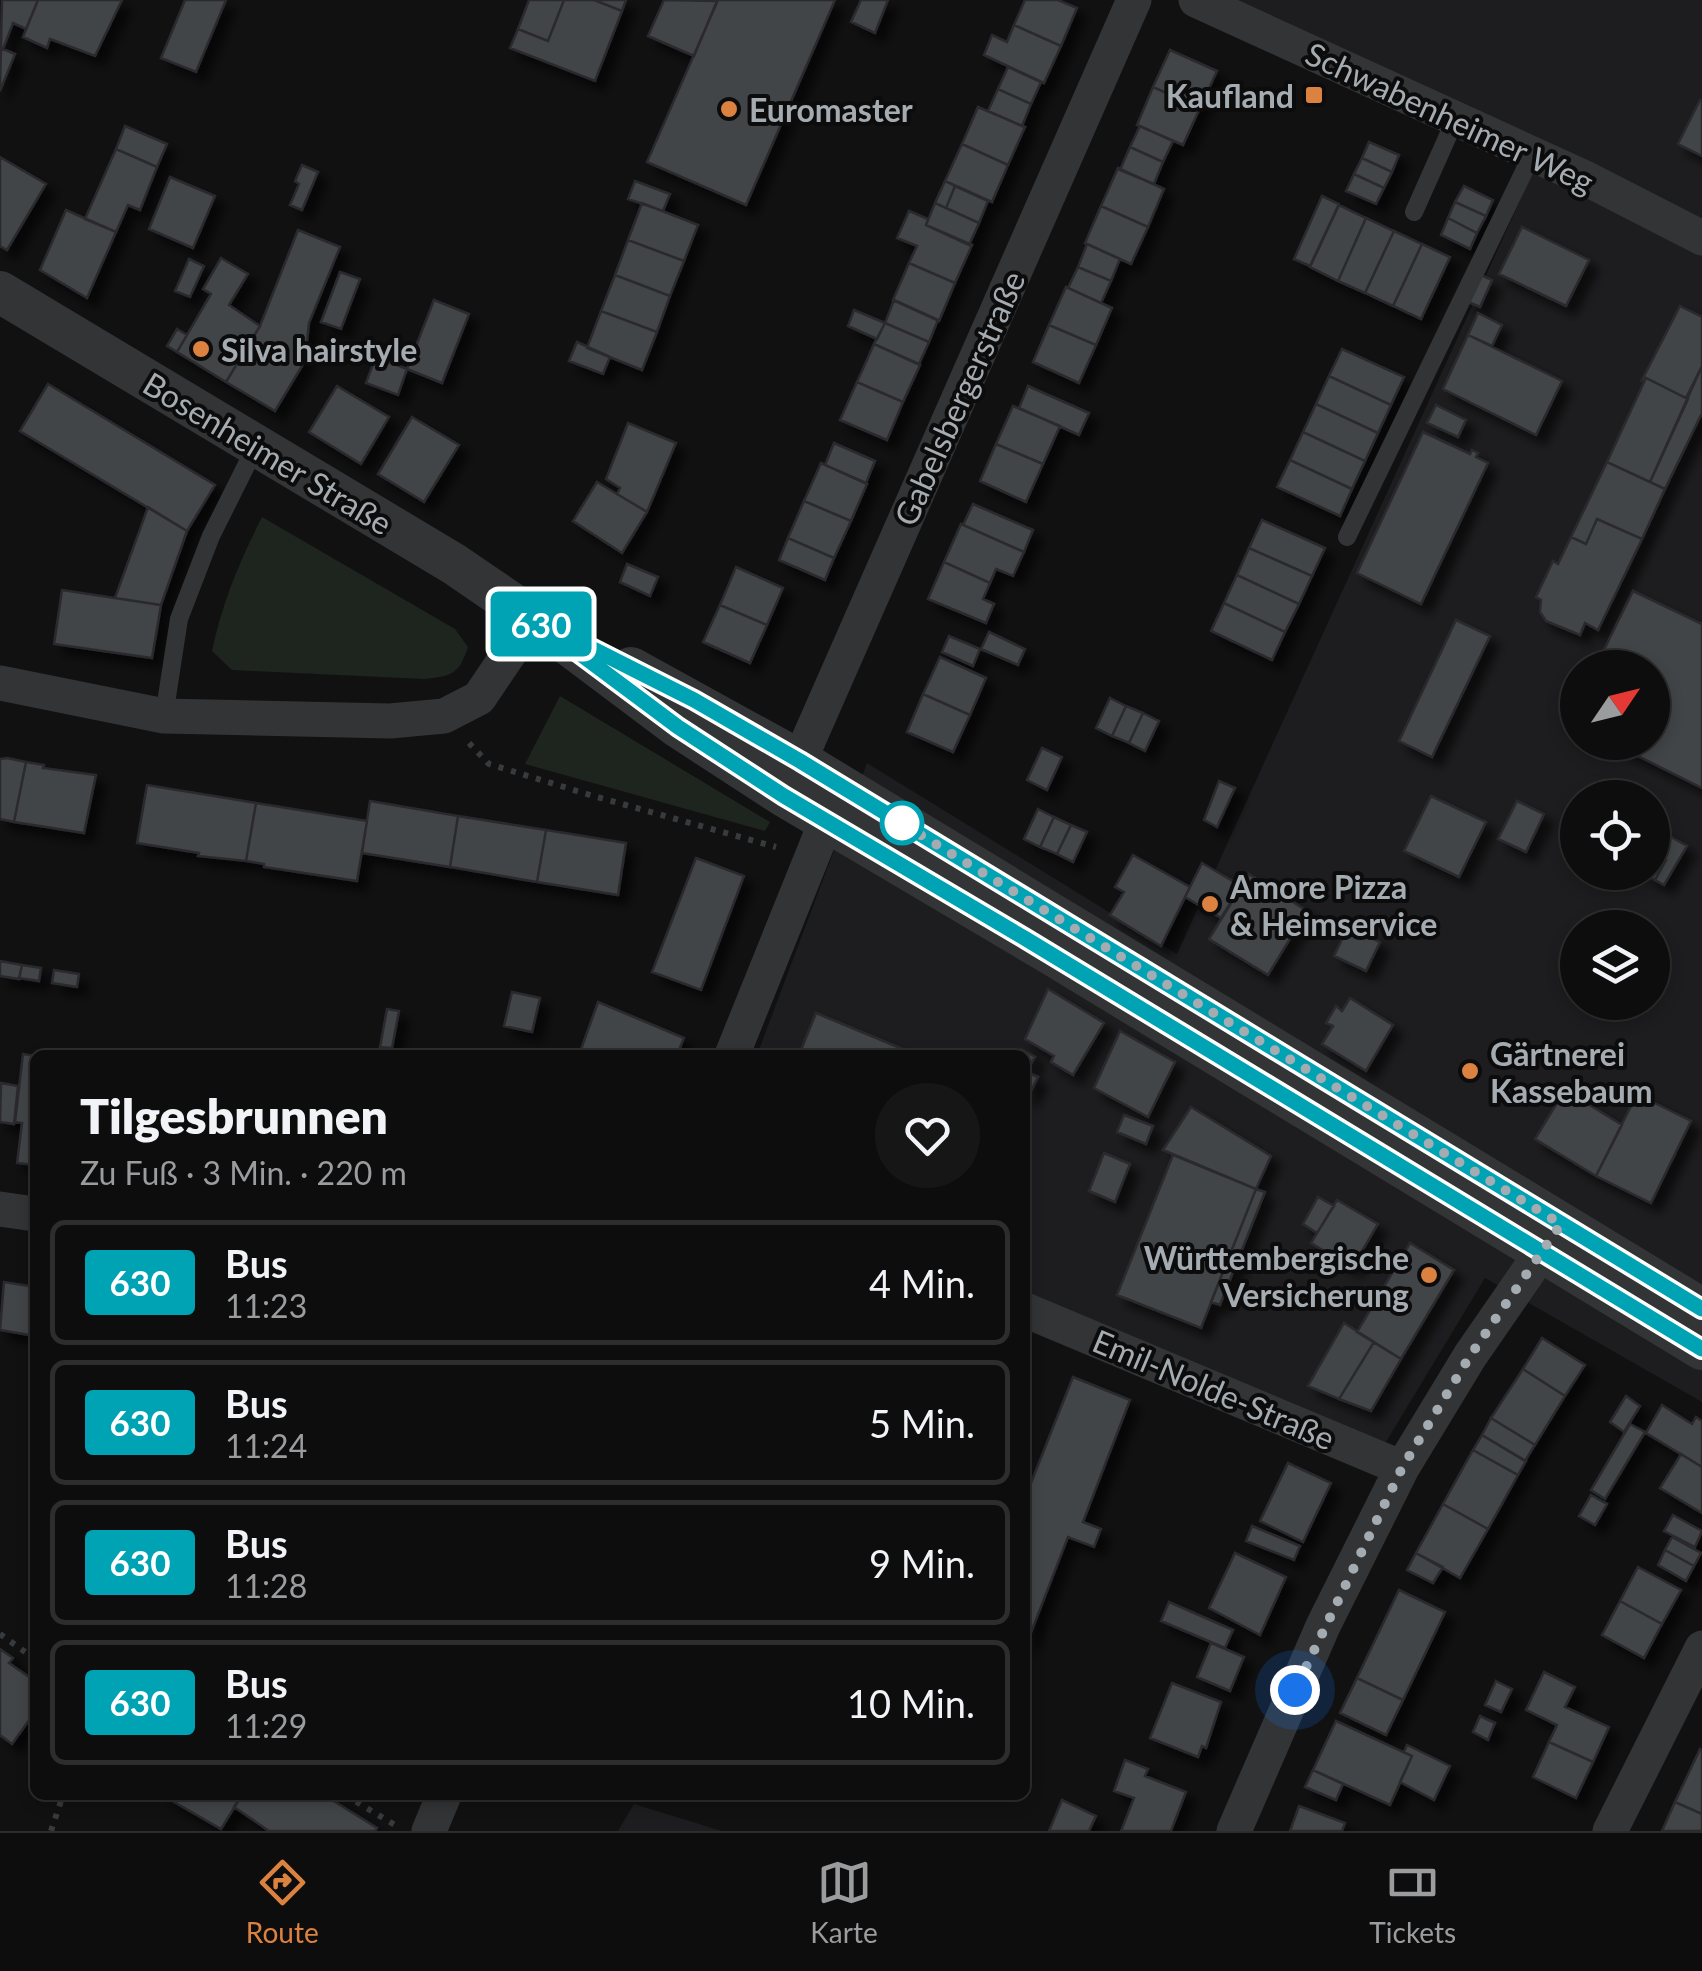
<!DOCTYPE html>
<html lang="de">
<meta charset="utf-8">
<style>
body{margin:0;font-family:Lato,sans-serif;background:#161617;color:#f1f3f6;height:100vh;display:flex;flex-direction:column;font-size:38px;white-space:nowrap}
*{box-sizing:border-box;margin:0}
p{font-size:32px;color:#9a9c9e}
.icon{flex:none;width:55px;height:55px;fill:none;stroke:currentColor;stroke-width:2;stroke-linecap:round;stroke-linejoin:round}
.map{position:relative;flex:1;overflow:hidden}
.side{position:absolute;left:30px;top:1050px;width:1000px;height:750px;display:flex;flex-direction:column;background:#0d0d0e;border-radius:15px;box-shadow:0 5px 15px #0003,0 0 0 2px #2d2d2e}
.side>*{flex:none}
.badge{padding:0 20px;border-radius:8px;font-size:35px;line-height:65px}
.needle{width:65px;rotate:55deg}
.controls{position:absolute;left:1560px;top:650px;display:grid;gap:20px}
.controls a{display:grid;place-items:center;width:110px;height:110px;border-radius:50%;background:#0d0d0e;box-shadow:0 5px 15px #0003,0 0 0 2px #2d2d2e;font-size:50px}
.you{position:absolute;width:50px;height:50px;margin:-25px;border:8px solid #fff;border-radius:50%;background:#1a73e8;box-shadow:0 0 0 15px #1a73e833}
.map>.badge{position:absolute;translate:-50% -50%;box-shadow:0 0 0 5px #fff}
.round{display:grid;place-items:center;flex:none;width:105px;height:105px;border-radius:52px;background:#161617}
.summary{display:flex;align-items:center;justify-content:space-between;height:170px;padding:0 50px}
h1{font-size:48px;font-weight:800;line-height:75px}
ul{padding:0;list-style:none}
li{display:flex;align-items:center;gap:30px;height:125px;margin:0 20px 15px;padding:0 30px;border:5px solid #2d2d2e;border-radius:15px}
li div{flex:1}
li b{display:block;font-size:38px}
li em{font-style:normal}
li .badge{min-width:110px;font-weight:700;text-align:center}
.tabs{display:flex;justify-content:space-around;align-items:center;height:140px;border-top:2px solid #2d2d2e;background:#0d0d0e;font-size:28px;color:#9a9c9e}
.tabs a{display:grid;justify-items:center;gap:5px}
.tabs .on{color:#db8240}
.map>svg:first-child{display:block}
.built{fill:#1d1d1f;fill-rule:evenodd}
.green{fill:#1e241e}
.building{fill:#434447;stroke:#2b2b2e;stroke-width:2.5;filter:url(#shadow)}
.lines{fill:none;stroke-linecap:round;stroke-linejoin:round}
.path{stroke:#383b3d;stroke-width:6;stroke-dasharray:5 8;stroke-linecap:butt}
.service{stroke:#323436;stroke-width:18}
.minor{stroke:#323436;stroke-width:35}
.tertiary{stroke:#323436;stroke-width:42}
.line-casing{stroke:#fff;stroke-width:22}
.line{stroke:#00a3b4;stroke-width:15}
.walk{stroke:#a4abb1;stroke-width:10;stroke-dasharray:0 18}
.poi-dot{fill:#db8240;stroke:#0c0c0d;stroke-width:4}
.stop-dot{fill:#fff;stroke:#00a3b4;stroke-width:5}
.labels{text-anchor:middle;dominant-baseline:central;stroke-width:8;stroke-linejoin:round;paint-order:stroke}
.poi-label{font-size:32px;font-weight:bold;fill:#a4abb1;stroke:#0c0c0d;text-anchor:start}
.street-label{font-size:32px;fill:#a4abb1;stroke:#0c0c0d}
</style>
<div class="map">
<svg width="1702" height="1831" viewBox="0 0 1702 1831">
<defs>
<filter id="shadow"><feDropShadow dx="9" dy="9" stdDeviation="5" flood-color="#0009"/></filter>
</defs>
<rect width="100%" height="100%" fill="#111112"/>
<path class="built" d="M1195 0H1702V1402L1485 1278 1383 1447 1025 1293V1055H757L867 763 1177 954 1539 159ZM1578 668H1652V742H1578ZM1578 798H1652V872H1578ZM1578 928H1652V1002H1578Z
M634 1804 722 1831H618Z"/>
<path class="green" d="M262 517 455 629 468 647C459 675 451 676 424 679L232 670 212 651C222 603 240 560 262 517Z
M560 696 770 822 765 831 525 764Z"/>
<path class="building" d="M2 0H38L26 29 13 23 3 49 15 54 0 91Z
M38 0H122L95 56 50 39 47 48 23 37Z
M185 0H226L196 72 161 58Z
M529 0H564L548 41 518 29Z
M564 0H594L622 11 595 81 510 48 518 29 548 41Z
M594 0H626L622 11Z
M664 0 717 1 694 56 648 36Z
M835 0 746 205 647 162 718 0Z
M861 0H888L875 33 851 22Z
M1025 0H1058L1077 8 1061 46 1014 25Z
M1014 25 1061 46 1044 83 984 55 992 35 1007 42Z
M1170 50 1217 71 1200 108 1153 87Z
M1008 67 1041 82 1031 104 998 89Z
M1153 87 1200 108 1183 145 1137 125Z
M998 89 1031 104 1022 126 988 111Z
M1700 100 1702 101V156L1678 144Z
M978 107 1025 127 1008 165 962 144Z
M125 126 167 144 157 167 116 149Z
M1140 126 1173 141 1163 162 1130 147Z
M1369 142 1399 155 1392 172 1362 158Z
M962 144 1008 165 992 202 945 181Z
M1130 147 1163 162 1154 184 1120 170Z
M116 149 157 167 140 210 128 205 116 232 85 219Z
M0 157 46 184 7 250 0 246Z
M1362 158 1392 172 1384 188 1354 174Z
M302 165 318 172 302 210 290 205 299 184 295 181Z
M1118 168 1164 189 1148 227 1101 206Z
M1354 174 1384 188 1376 204 1346 191Z
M170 177 215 196 193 248 149 229Z
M635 181 670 194 663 211 628 199Z
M945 181 955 186 946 208 935 203Z
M955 186 988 201 979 223 946 208Z
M1464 186 1493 200 1486 216 1455 202Z
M1322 196 1339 204 1310 266 1294 259Z
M1455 202 1486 216 1477 233 1448 218Z
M642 203 698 225 684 261 628 240Z
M935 203 979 223 969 245 926 225Z
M1339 205 1366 218 1338 281 1310 267Z
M1101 206 1148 227 1131 264 1085 243Z
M66 210 116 232 87 298 40 270Z
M909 211 928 219 926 225 972 245 955 283 909 263 917 246 897 238Z
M1366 218 1394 231 1365 293 1338 281Z
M1448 218 1477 233 1470 249 1441 235Z
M1522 227 1589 260 1566 306 1499 274Z
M298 230 340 247 309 323 305 361 275 411 226 382 260 326Z
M1394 231 1422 244 1393 306 1365 293Z
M628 240 684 261 670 296 615 275Z
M1087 244 1120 259 1111 281 1078 267Z
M1422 244 1450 257 1421 319 1393 306Z
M221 258 248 274 229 305 260 326 226 382 177 352 211 294 203 289Z
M189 259 204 266 190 297 175 291Z
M909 263 955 283 939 321 893 300Z
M1078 267 1111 281 1101 303 1068 288Z
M340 272 360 279 341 329 321 322Z
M1479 274 1492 280 1480 307 1466 301Z
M615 275 670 296 657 332 601 311Z
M1066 287 1112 308 1096 345 1049 325Z
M434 300 469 314 442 383 407 369Z
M894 300 938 320 929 342 885 323Z
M1680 306 1702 317V366L1686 398 1646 378 1642 380Z
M854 310 885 323 877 339 848 326Z
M601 311 657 332 642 370 587 348Z
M1478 313 1502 325 1492 346 1468 335Z
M885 323 929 342 919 364 874 344Z
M1049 325 1096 345 1079 383 1033 362Z
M177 329 187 335 177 352 167 346Z
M1468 335 1562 381 1536 435 1443 389Z
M577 342 610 357 603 374 569 361Z
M874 344 920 365 903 402 857 382Z
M1342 349 1404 377 1391 405 1329 376Z
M378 351 386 354 384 360 407 369 398 395 366 383Z
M1702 366V413L1665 489 1650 482Z
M1329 376 1391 405 1378 433 1316 404Z
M1646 378 1688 399 1650 482 1607 462Z
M857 382 903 402 887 440 840 420Z
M48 384 215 485 187 531 20 431Z
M337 386 389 417 361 464 309 432Z
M1028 386 1089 413 1079 435 1019 408Z
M1316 404 1378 433 1365 461 1303 432Z
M1436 405 1466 420 1458 437 1427 423Z
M1013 406 1060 426 1043 464 996 444Z
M412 417 459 445 424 502 378 474Z
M628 423 676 443 647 512 617 494 620 488 606 479Z
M1303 432 1365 461 1352 489 1290 460Z
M1423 432 1470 454 1472 450 1478 453 1476 457 1488 463 1421 604 1357 573Z
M834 443 875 461 866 483 825 465Z
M996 444 1043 464 1026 502 980 481Z
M1290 460 1352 489 1340 516 1277 487Z
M1607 462 1665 489 1642 539 1597 519 1586 544 1571 537Z
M821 463 867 484 851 521 804 501Z
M597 482 647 512 622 553 573 521Z
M804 501 851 521 834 558 788 538Z
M973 504 1033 530 1024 552 963 525Z
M148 507 187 531 161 605 115 598Z
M1597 519 1642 539 1598 630 1585 623 1580 635 1546 621 1540 612 1541 600 1536 597 1553 561 1558 564 1571 537 1586 544Z
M1262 520 1325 548 1312 576 1249 548Z
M961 524 1024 552 1013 576 996 569 990 583 944 562Z
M788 538 834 558 825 580 779 560Z
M1249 548 1312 576 1299 604 1237 575Z
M944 562 990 583 983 599 994 604 986 623 928 599Z
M627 564 658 577 650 596 620 582Z
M736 567 783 588 767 625 720 605Z
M1237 575 1299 604 1285 632 1224 603Z
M62 590 161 605 152 658 54 644Z
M1633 591 1702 624V788L1610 742H1652V668H1595Z
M1224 603 1285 632 1272 660 1211 631Z
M720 605 767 625 750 663 703 642Z
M1456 620 1490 636 1432 757 1399 741Z
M989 632 1025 649 1018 665 981 649Z
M949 636 980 649 973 666 942 652Z
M940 657 986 678 970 715 923 694Z
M923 694 970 715 953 752 907 732Z
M1110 698 1126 706 1112 736 1096 728Z
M1126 706 1143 713 1129 743 1112 736Z
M1143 713 1159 721 1145 751 1129 743Z
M1042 748 1062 757 1047 790 1027 780Z
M7 758 26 762 14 822 0 819V759Z
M26 762 44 765 43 768 96 775 84 833 14 822Z
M1219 781 1235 788 1217 827 1204 820Z
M147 785 256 803 246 861 198 856 199 853 137 843Z
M1431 796 1486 822 1459 877 1404 851Z
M370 801 458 816 450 867 362 853Z
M1517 801 1544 814 1526 852 1498 839Z
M256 803 367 821 357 881 264 867V864L246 861Z
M1038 809 1054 817 1040 847 1024 839Z
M458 816 546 830 537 882 450 867Z
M1054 817 1071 825 1057 854 1040 847Z
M1071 825 1087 832 1073 862 1057 854Z
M546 830 626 843 618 895 537 882Z
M1659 830 1687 846 1664 885 1655 880 1666 860 1652 852V840Z
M1652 852 1666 860 1655 880 1641 872H1652Z
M1133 855 1190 887 1161 946 1110 915 1124 892 1115 887Z
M696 858 744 876 701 990 652 972Z
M1202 863 1241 886 1221 918 1185 897Z
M1249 874 1307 911 1268 975 1209 939Z
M1348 927 1380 942 1366 971 1334 956Z
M0 961 22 965 19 979 0 976Z
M22 965 41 968 39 981 19 978Z
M54 970 79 974 77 987 52 983Z
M1048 989 1104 1023 1073 1075 1051 1062 1054 1056 1025 1039Z
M512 992 540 998 532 1032 504 1026Z
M1350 998 1393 1025 1366 1071 1322 1044 1333 1026 1326 1023 1336 1006 1342 1011Z
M598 1002 684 1038 677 1055H579Z
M387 1009 399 1011 392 1048 380 1047Z
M816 1013 917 1055H799Z
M1120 1031 1175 1062 1148 1117 1094 1088Z
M1021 1049 1035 1057 1026 1072 1038 1077 1028 1097 1025 1096V1055H1018Z
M23 1054 35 1056V1165L17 1163 22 1123 15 1122Z
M1 1083 18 1086 14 1124 0 1122Z
M1565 1090 1622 1125 1596 1176 1535 1139Z
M1637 1094 1691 1121 1651 1203 1596 1176Z
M1191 1107 1271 1156 1256 1189 1163 1150Z
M1124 1115 1153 1126 1146 1144 1117 1132Z
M1104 1153 1130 1164 1115 1202 1089 1191Z
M1173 1155 1256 1189 1201 1328 1117 1295Z
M1256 1189 1265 1192 1220 1305 1211 1302Z
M1318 1197 1334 1206 1317 1233 1303 1224Z
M1337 1200 1378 1224 1352 1268 1311 1243Z
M1410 1243 1454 1270 1401 1359 1357 1332Z
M4 1282 35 1287V1336L0 1330Z
M1344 1323 1374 1342 1339 1399 1308 1386Z
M1542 1338 1585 1365 1565 1396 1523 1369Z
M1374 1342 1401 1359 1371 1411 1339 1399Z
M1523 1369 1565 1396 1535 1445 1491 1418Z
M1073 1377 1130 1400 1083 1522 1101 1529 1094 1547 1068 1537 1025 1648V1498Z
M1626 1396 1640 1406 1624 1432 1610 1422Z
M1662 1405 1692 1424 1696 1417 1702 1421V1467L1646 1433Z
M1491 1418 1535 1445 1525 1461 1482 1435Z
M1630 1424 1645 1432 1605 1499 1591 1490Z
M1482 1435 1526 1461 1518 1475 1473 1450Z
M1473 1450 1518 1475 1488 1529 1443 1504Z
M1681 1454 1702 1467V1513L1660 1488Z
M1288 1463 1331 1483 1303 1542 1260 1521Z
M1591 1495 1607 1504 1595 1525 1579 1516Z
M1443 1504 1488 1529 1460 1578 1416 1553Z
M1673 1515 1702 1531 1695 1547 1664 1531Z
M1252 1526 1300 1546 1294 1560 1246 1541Z
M1672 1537 1701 1553 1694 1566 1665 1550Z
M1665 1550 1694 1566 1686 1581 1658 1565Z
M1235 1553 1286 1577 1260 1635 1209 1608Z
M1416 1553 1443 1567 1433 1583 1407 1570Z
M1638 1567 1681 1590 1662 1624 1620 1601Z
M1399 1590 1445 1612 1403 1700 1357 1678Z
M1620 1601 1662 1624 1644 1658 1602 1635Z
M1169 1602 1233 1630 1225 1648 1161 1621Z
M1211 1643 1244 1657 1230 1691 1197 1677Z
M0 1649 13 1658 9 1663 35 1681V1712L12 1744 0 1735Z
M1544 1672 1575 1687 1565 1707 1609 1727 1593 1762 1549 1742 1557 1725 1526 1710Z
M1357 1678 1403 1700 1386 1735 1340 1713Z
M1496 1681 1512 1689 1501 1712 1485 1705Z
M1172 1683 1221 1702 1206 1748 1202 1746 1198 1757 1150 1738Z
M1480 1716 1495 1723 1488 1740 1473 1732Z
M1336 1721 1412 1756 1390 1805 1313 1770Z
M1549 1742 1593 1762 1576 1798 1533 1777Z
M1407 1745 1450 1766 1434 1800 1400 1782 1412 1756 1404 1752Z
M1700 1749 1702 1750V1814L1675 1802Z
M1125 1760 1148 1769 1145 1776 1186 1792 1171 1831H1121L1134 1798 1114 1791Z
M1313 1770 1343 1784 1336 1800 1305 1787Z
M162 1795H242L221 1829Z
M242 1795H324L377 1828 375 1831H269L234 1807Z
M1062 1800 1096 1816 1089 1831H1049Z
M1675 1802 1702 1814V1831H1662Z
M1299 1806 1345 1823 1342 1831H1290Z"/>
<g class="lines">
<path class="path" d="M469 743 489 764 590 795 776 847
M0 1634 35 1659
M345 1795 395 1825
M51 1831 63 1795"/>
<path class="service" d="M1414 212 1455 120
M1347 537 1532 155
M164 716 179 619 211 536 256 446"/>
<path class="minor" d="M1196 0 1587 179 1702 238
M0 683 164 716 390 721 444 716 479 698 533 618
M790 782 1134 0
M732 1055 826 822
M0 1209 35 1214
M1025 1310 1402 1468
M429 1831 444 1795
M1234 1831 1323 1626 1402 1468 1470 1356 1555 1233
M1610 1831 1702 1648"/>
<path class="tertiary" d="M0 292 454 564 533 618 678 727 784 796 1051 954 1702 1349
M631 668 800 761 1702 1309"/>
</g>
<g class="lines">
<defs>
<path id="line" d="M1702 1309 800 761 694 700 532 618 678 727 784 796 1026 939 1702 1349"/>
</defs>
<use href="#line" class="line-casing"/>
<use href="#line" class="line"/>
<path class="walk" d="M902 823 896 820 1561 1224 1470 1356 1402 1468 1295 1690"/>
</g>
<g class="poi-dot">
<rect x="1304" y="85" width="20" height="20" rx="5"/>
<circle cx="729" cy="109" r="10"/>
<circle cx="201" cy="349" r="10"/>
<circle cx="1210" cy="904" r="10"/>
<circle cx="1470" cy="1071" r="10"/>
<circle cx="1429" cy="1275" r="10"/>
</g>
<circle class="stop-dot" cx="902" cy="823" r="20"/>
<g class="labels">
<g class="poi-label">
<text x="1294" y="95" text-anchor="end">Kaufland</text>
<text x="749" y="109">Euromaster</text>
<text x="221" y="349">Silva hairstyle</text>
<text x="1230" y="886">Amore Pizza<tspan x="1230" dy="37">&amp; Heimservice</tspan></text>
<text x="1490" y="1053">Gärtnerei<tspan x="1490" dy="37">Kassebaum</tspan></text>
<text x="1409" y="1257" text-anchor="end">Württembergische<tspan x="1409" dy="37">Versicherung</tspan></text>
</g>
<g class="street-label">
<text transform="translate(1450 117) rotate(25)">Schwabenheimer Weg</text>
<text transform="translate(959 398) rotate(-66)">Gabelsbergerstraße</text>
<text transform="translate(268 453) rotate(31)">Bosenheimer Straße</text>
<text transform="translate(1214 1389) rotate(23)">Emil-Nolde-Straße</text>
</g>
</g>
</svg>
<div class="controls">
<a><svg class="needle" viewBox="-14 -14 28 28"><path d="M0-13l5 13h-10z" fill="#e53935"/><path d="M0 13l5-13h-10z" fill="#9a9c9e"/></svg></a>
<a><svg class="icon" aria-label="locate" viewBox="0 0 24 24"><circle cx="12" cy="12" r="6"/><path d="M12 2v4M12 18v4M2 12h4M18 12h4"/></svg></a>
<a><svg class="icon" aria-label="layers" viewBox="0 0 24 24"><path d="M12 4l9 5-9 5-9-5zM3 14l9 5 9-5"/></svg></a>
</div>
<div class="you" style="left:1295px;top:1690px"></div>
<b class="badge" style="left:541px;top:624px;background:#00a3b4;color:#fff">630</b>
<section class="side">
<div class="summary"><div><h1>Tilgesbrunnen</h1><p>Zu Fuß · 3 Min. · 220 m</p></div><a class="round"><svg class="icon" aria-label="heart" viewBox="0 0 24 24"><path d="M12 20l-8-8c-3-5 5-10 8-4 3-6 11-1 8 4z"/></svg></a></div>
<ul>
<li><span class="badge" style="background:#00a3b4;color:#fff">630</span><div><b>Bus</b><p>11:23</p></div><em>4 Min.</em></li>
<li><span class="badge" style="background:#00a3b4;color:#fff">630</span><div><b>Bus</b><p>11:24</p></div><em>5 Min.</em></li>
<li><span class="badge" style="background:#00a3b4;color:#fff">630</span><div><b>Bus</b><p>11:28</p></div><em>9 Min.</em></li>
<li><span class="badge" style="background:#00a3b4;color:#fff">630</span><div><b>Bus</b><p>11:29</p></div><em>10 Min.</em></li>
</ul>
</section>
</div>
<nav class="tabs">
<a class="on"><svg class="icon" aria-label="directions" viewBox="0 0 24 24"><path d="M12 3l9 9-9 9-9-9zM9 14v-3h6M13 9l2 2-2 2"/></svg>Route</a>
<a><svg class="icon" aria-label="map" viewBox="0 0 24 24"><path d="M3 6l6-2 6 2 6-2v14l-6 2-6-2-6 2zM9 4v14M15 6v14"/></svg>Karte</a>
<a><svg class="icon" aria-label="tickets" viewBox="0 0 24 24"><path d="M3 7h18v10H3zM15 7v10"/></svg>Tickets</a>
</nav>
